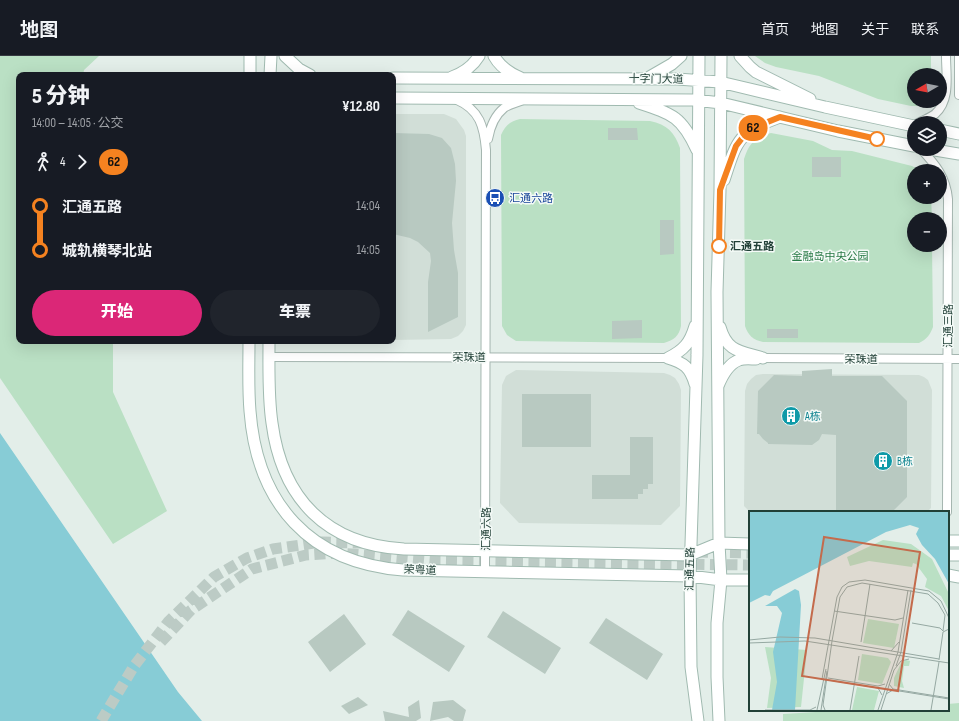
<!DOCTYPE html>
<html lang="zh">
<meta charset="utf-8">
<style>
body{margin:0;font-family:"Sofia Sans Condensed","Noto Sans SC",sans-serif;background:#20242c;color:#f1f3f6;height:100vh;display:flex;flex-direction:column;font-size:15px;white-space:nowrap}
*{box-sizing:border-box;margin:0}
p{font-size:13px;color:#9ea1a6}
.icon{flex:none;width:22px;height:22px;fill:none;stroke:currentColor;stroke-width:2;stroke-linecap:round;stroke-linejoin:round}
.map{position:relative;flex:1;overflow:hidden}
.details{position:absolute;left:16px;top:16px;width:380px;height:272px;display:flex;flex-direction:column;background:#171b24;border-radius:8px;box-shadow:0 4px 16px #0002}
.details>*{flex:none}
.badge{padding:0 8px;border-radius:13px;font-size:14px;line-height:26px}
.needle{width:26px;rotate:261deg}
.controls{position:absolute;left:907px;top:12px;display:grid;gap:8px}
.controls a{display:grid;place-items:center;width:40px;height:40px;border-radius:50%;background:#171b24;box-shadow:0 4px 16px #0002;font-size:20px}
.map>.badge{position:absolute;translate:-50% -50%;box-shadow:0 0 0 2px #fff}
.legs{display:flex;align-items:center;gap:6px;height:44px;padding:0 16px;font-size:13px}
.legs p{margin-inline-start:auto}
.headline{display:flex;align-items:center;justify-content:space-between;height:68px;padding:0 16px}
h1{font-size:22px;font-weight:800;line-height:30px}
.primary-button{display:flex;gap:8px;margin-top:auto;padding:8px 16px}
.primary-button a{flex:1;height:46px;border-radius:24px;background:#db2777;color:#fff;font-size:16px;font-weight:800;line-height:46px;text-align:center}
.primary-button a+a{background:#20242c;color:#f1f3f6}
ul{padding:0 16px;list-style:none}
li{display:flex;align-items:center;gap:14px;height:44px;font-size:15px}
li i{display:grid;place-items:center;width:6px;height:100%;margin:0 5px;background:currentColor}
li i::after{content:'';width:10px;height:10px;margin:-5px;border:3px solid;border-radius:50%;background:#171b24}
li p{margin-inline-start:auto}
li:first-child i{background:linear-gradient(#0000 50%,currentColor 0)}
li:last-child i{background:linear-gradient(currentColor 50%,#0000 0)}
header{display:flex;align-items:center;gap:24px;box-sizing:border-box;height:56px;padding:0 20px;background:#171b24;border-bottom:1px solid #363941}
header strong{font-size:19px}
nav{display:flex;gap:22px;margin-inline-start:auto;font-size:14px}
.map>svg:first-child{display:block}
.built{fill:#d1ded7}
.green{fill:#bae0c4}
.water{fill:#87ccd6}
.building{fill:#b8c9c1}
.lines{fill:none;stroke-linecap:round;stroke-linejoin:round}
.secondary-tunnel{stroke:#bccbc5;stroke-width:11;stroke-dasharray:11 5.5;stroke-linecap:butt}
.street-casing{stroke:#a5b6b0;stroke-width:10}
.secondary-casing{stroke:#a0bab0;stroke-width:13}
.street{stroke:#fff;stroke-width:8}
.secondary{stroke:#fff;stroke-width:11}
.line-1-casing{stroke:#fff;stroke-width:9}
.line-1{stroke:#f58220;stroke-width:6}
.stop-1-dot{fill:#fff;stroke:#f58220;stroke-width:2}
.labels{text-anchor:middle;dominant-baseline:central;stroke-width:3;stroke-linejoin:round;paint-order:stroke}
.street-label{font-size:11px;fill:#214037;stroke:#f4faf7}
.transit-label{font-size:11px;fill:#164399;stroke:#f4faf7;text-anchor:start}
.stop-label{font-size:11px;font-weight:bold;fill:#214037;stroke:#f4faf7;text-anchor:start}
.park-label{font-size:11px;fill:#287a46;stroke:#f4faf7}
.culture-label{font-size:11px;fill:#0d838f;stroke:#f4faf7;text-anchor:start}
.inset-road{fill:none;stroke:#95a8a2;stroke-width:1}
.view{fill:#c46b4c;fill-opacity:0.15;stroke:#c46b4c;stroke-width:2}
.inset-edge{fill:none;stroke:#214037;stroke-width:2}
</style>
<header>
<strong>地图</strong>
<nav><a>首页</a><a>地图</a><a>关于</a><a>联系</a></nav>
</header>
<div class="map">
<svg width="959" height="665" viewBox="0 0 959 665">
<rect width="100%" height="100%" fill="#e3eee9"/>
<path class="built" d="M393 58H444L456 63 464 74 466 80V269L463 275 458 280 451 283 393 284Z
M516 314 664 317 670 319 675 322 679 328 681 334 680 450 661 469 519 467 500 447 502 329 506 320Z
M763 318 919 319 924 321 928 324 932 334 931 452 927 456H750L744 450 745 335 747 328 751 323 756 319Z"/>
<path class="green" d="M0 0H99L84 14 83 19H19V285H113V336L167 455 113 488 0 322Z
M755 0H931V19H914V45H927L917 50H911L878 43 819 20 776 11 765 7Z
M520 63 650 65C667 68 675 77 680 92L681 270C679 280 674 284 664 287L516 285 507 279 502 270 501 79C505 70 510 65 520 63Z
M771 77 813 85 832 94 852 95 912 110 922 115H914V141H931L932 163H914V189H932L933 271C930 279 927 283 919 287L763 286C753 284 748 279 745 270L744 103C749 87 755 81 771 77Z
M959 647V665H783V658L848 654H948V648Z"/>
<path class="water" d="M0 377 178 636 202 665H0Z"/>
<path class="building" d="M608 72H637L638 84H608Z
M393 77 429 78 442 82 451 92 455 108 456 125 452 167 454 194 458 217V261L428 276V226L431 205 430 197 418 186 410 182 393 178Z
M812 101H841V121H812Z
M660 164H674V198L660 199Z
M642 264V282L612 283V265Z
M767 273H798V282H767Z
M832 313V320H882L907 345V441L892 456H836V379L822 378 819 384 812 389 768 388V387L763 383 759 378H757L758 335 774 319 802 320V315Z
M522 338H591V391H522Z
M630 381H653V428H648V433H643V438H638V443H592V419H630Z
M408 554 465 590 449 616 392 579Z
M503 555 561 592 545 618 487 581Z
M344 558 366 588 330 616 308 586Z
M606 562 663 598 647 624 589 587Z
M358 641 368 649 349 658 341 650Z
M419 644 421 662 416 665H385L383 655 409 661 408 651Z
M453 644 466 654 463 665H454L448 661 430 665 433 646Z"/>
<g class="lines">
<path class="secondary-tunnel" d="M697 496 750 497
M161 586 191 554 252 513 306 499 339 497 437 505 750 509
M101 665 134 610 168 566 214 521 247 502 273 493 322 486 362 487"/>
<defs>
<path id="street" d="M959 0V39
M457 44C480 54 484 71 486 94L485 516
M918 67C923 64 930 62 935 58 951 44 946 19 946 0
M488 83C490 72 494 60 504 52 509 48 517 47 523 44
M921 93C935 108 946 121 948 143L947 456
M269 301 668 302
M763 302 959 303"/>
<path id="secondary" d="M285 0 299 13 310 19
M494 0C500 11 509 17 521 22
M740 0 750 11 756 16 810 43
M250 19V0
M270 19 271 0
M452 21C463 17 473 10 479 0
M393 22 677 23 720 26 825 51 914 70
M646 23 672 8 681 0
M393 42 695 44 721 47 838 75 914 90
M639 47C673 58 682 61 697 94
M940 74 959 78
M929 93 959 98
M724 124C737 84 738 76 780 61
M720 271C727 296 740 295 763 302
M249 285C249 308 248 332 250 355 257 448 310 507 403 514L690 520 721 524H750
M269 285C269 312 268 340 272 367 282 443 327 489 404 493L690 499 719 487 750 488
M668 302C684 294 690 287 695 270
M668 302C684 307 690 311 695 328
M718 330C722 320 728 308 739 304 744 302 751 303 756 303
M948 485H959
M948 499H959
M948 519 959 521
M698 665 691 611 690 520 697 299 699 0
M719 665 717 621V567L721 524 719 487 717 236 720 134 721 0"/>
</defs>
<use href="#street" class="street-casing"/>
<use href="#secondary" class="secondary-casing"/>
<use href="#street" class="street"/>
<use href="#secondary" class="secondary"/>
</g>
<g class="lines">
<defs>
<path id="line-1" d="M719 190 720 134 736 90 746 77 753 72 780 61 877 83"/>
</defs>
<use href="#line-1" class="line-1-casing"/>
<use href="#line-1" class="line-1"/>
</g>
<defs>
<symbol id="bus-disc" viewBox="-11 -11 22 22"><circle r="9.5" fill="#1a4fb4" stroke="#f4faf7"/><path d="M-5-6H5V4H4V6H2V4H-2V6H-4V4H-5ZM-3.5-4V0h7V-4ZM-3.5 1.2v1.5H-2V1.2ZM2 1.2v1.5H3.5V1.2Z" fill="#fff"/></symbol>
<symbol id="building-disc" viewBox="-11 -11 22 22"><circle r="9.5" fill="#0f9aa8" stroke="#f4faf7"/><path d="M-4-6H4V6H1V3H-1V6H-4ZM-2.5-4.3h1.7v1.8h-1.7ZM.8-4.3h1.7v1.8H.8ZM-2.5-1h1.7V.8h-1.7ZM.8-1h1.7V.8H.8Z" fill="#fff"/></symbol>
</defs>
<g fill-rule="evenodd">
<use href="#bus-disc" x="484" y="131" width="22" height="22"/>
<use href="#building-disc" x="780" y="349" width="22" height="22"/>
<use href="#building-disc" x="872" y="394" width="22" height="22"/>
</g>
<g class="stop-1-dot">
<circle cx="877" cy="83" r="7"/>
<circle cx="719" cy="190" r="7"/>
</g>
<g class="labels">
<g class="street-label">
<text transform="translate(656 23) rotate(1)">十字门大道</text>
<text transform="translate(948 270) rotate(-90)">汇通三路</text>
<text x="469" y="301">荣珠道</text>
<text x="861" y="303">荣珠道</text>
<text transform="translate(486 473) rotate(-90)">汇通六路</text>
<text transform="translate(690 513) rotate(-89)">汇通五路</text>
<text transform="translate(420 514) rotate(2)">荣粤道</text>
</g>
<g class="transit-label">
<text x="509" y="142">汇通六路</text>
</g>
<g class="stop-label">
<text x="730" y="190">汇通五路</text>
</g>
<g class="park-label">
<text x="830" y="200">金融岛中央公园</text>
</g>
<g class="culture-label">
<text x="805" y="360">A栋</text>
<text x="897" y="405">B栋</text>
</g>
</g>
<g transform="translate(749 455)">
<rect width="200" height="200" fill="#e3eee9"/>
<path d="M134 29 162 33 183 48 200 83V100L192 85 176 76 178 68 167 53 164 52 163 56 120 50 101 55 98 46ZM119 108 150 113 145 137 114 132ZM16 136 58 139 52 196 18 197 22 167ZM113 143 139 147 142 151 133 173 109 169ZM157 149 161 150 160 155H155L153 170 155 177 145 175V167L152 152ZM108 176 130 180 125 199H103Z" fill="#bae0c4"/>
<path d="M0 1H200V73L186 48 173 34 167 23 170 17 161 14 137 21 24 80 21 85 16 84 0 92ZM46 78 50 80 52 94 46 199H23L28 171 24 141 33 102 28 95H16Z" fill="#87ccd6"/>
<path class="inset-road" d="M85 100 146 109 154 107M163 112 191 117 194 120M0 129 31 126 66 127 190 148M112 131 121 73M0 132 56 130 200 152M142 140 150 131M190 149 194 121 200 118M147 155 152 141 162 79M145 159 152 150 160 148M79 167 129 175 136 173M73 168 88 86 93 76 100 71 116 69 180 80 192 90 200 107M79 169 129 177 133 184M140 173 144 178 200 187M137 183 144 179 200 188M16 199H61L67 196M68 199 77 158M72 199 78 160M76 199 74 194 83 130 91 86 98 76 113 72 179 83 189 92 196 104 194 120M101 199 110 145M129 199 149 141 159 79M132 199 145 159M182 199 190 151"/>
<path class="view" d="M75 26 171 41 149 180 53 165Z"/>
<rect width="200" height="200" class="inset-edge"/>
</g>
</svg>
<div class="controls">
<a><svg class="needle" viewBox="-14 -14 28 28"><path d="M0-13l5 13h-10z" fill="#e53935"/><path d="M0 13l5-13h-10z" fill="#9ea1a6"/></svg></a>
<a><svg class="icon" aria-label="layers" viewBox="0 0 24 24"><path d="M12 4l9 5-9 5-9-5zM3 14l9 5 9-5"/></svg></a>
<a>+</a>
<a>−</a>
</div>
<b class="badge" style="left:753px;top:72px;background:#f58220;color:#111">62</b>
<section class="details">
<div class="headline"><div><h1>5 分钟</h1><p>14:00 – 14:05 · 公交</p></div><b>¥12.80</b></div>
<div class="legs"><svg class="icon" aria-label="walk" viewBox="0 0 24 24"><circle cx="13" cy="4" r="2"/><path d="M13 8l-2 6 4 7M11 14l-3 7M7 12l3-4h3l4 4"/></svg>4<svg class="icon" aria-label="forward" viewBox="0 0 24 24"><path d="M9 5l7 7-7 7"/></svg><b class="badge" style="background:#f58220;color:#111">62</b></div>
<ul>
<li><i style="color:#f58220"></i><b>汇通五路</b><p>14:04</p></li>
<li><i style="color:#f58220"></i><b>城轨横琴北站</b><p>14:05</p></li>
</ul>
<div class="primary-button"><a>开始</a><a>车票</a></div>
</section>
</div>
